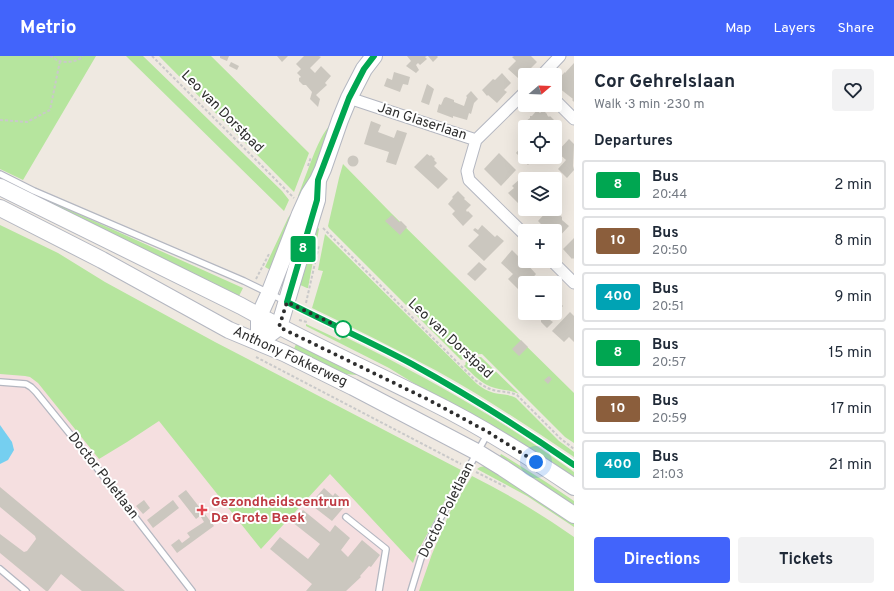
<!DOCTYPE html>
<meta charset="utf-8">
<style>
body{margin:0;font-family:Overpass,sans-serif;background:#f2f2f3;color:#1f2937;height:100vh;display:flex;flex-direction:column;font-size:15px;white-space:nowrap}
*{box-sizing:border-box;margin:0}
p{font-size:13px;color:#747a83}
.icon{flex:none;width:22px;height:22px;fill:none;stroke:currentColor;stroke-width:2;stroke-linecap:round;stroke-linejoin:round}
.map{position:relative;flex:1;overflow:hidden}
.side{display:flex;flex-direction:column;background:#fff;width:320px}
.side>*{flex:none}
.badge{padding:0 8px;border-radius:3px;font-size:14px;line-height:26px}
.needle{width:26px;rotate:71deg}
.fabs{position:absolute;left:518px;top:12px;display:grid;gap:8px}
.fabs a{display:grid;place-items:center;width:44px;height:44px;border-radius:4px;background:#fff;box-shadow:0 4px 16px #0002;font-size:20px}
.you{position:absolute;width:20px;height:20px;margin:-10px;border:3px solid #fff;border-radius:50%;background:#1a73e8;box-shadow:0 0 0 6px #1a73e833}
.map>.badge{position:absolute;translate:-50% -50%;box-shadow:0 0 0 2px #fff}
h2{padding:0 20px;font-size:15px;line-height:36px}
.round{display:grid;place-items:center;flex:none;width:42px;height:42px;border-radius:4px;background:#f2f2f3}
.headline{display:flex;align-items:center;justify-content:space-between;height:68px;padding:0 20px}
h1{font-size:19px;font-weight:700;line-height:30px}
.button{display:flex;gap:8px;margin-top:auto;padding:8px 20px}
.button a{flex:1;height:46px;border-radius:4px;background:#4264fb;color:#fff;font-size:16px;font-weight:700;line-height:46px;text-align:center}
.button a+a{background:#f2f2f3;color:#1f2937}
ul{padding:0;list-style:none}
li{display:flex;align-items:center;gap:12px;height:50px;margin:0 8px 6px;padding:0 12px;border:2px solid #e0e1e3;border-radius:4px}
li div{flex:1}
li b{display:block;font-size:15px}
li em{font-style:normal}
li .badge{min-width:44px;font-weight:700;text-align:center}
header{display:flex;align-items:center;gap:24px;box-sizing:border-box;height:56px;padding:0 20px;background:#4264fb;color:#fff}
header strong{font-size:19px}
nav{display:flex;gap:22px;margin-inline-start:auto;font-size:14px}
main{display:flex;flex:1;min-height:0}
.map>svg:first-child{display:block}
.medical{fill:#f5dfe0}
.green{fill:#b6e59e}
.water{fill:#75cff0}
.building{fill:#cbc7bf}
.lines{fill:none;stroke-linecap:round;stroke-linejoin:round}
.lane-casing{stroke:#b4b7c1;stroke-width:8}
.street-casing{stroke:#b4b7c1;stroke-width:13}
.secondary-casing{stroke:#b4b7c1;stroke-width:18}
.path{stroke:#c9c9c9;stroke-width:2;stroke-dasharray:3 2;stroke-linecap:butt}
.lane{stroke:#fff;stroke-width:5.5}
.street{stroke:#fff;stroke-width:11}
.secondary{stroke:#fff;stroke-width:16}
.line-casing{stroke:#fff;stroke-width:9}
.line{stroke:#00a651;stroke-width:6}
.walk{stroke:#2e2e2e;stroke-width:4;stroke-dasharray:0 7.2}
.stop-dot{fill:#fff;stroke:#00a651;stroke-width:2}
.health-dot{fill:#e0444e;stroke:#fff;stroke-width:1.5}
.labels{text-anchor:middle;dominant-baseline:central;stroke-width:4;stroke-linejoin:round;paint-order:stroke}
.street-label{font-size:14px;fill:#2e2e2e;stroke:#fff}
.health-label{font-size:14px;font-weight:bold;fill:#be3a42;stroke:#fff;text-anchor:start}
</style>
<header>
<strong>Metrio</strong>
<nav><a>Map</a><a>Layers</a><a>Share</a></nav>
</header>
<main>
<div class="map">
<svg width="574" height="535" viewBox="0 0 574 535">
<rect width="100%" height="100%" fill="#efe9e1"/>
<path class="medical" d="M0 278 323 374 485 535H0Z"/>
<path class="green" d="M0 0H96L23 124 0 113Z
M126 0H143L282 135 289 144 284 155Z
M159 0H211L309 97 294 136Z
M330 69H332L302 144 298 140C306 121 317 83 330 69Z
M343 108 391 157 574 337V387L565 381 482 298 469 299 465 303 461 304 329 172 328 170 339 122Z
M17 129 56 148 243 232 238 242 15 131Z
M292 158 274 216 265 211 288 162 290 159Z
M314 166 319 173 308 232H307L298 228Z
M0 169 58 197 105 226 215 286 461 414 415 501 413 507 330 418 261 493 159 365 127 386 99 403 38 327 30 321 25 320 0 318Z
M325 178 477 328C482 332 487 335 494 337 502 339 509 338 516 342L559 385 574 396V401C529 371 484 341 437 315 396 293 354 272 312 252L323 215 318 214Z
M306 268 340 284 343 280C423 319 501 363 574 416V423L433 339 389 312 306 270Z
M297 286 359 317 357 319 346 318 293 295Z
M481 301 518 337 519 338C510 333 504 335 495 332 482 329 474 319 464 310L466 308 465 307 470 302Z
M501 398 546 426 574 445V452L499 402Z
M486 410 574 467V471L527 440 477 413 480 411Z
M472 420C508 438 541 458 574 481V535H419L432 498 450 456Z"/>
<path class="water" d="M0 369 12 386 14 394 8 404 0 408Z"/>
<path class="building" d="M220 0H229L227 5 220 2Z
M277 0H288L282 6Z
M304 0H319L321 1 310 12 315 17 321 10 331 20 325 27 327 29 316 39 320 43 318 51 310 43 312 36 306 29H303L299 25V22L301 21 297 17 301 13 296 8Z
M407 0H427L425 1 427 3 420 9 418 7 416 9 419 14 416 17 406 10 411 5Z
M428 0H437L438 1 433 6Z
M514 0H531L537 6 530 13 529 12 526 15V14L518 22 508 13 516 5 512 1Z
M231 6 239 10 237 14 229 10Z
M574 7V46L572 44 573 43 559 32 560 21 565 16V17Z
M394 16 410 21 408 29 403 28 400 36 384 30 387 22 392 24Z
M502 17 511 27 504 34 507 36 497 47 488 39 487 40 482 34 493 23 495 24Z
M427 28 434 33 429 49 421 46Z
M471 35 478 43 474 47 471 58 469 57 467 64 453 60V62L437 56 439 48 441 49 444 42 446 41 454 44V46L464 50 467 41 466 40Z
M537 54 540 57 543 54 547 58V59L549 61 550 60 555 65 549 71H538L535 68 532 71 526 65 530 62V60H532Z
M371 65 381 69 378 76 394 82 397 74 407 77 396 109 386 106 389 96 364 88Z
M569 83 574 88 573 110 574 114 567 122 558 113 566 104 557 96Z
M521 91 525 95V101H531L533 103 528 109 516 97Z
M499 97 516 114 501 130 484 113Z
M427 98 430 100 431 99 435 103 434 104 437 107 434 110 448 123 438 133 414 111Z
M347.5 105a5.5 5.5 0 1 1 11 0a5.5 5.5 0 1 1-11 0Z
M521 122 525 126V149L522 146 521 147 519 145 518 147 508 137 514 132 512 130Z
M458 135 465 142 464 143 471 149 466 154 467 156 468 155 473 160 463 170 452 158 455 155 448 148 453 142 452 141Z
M548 154 552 158 554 157H557L562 161V164L569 170 557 183 555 181V175H547V174H544L542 171 543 170 538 165Z
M392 159 399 166 401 165 407 171 400 179 385 165Z
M482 169 495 181 497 179 504 185 484 205 468 190 479 179 473 174 475 172 478 174Z
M574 182V203L573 202 572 203 563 193Z
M512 194 520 202 519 203 523 207 525 206 536 218 528 227H525V230L520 235 508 223 513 218 501 207Z
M479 206 487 213 475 225 467 218Z
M555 242 563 250 550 264 553 266 547 272 541 266V262L544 259 542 257H555Z
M570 256 574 260V286L569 281 564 286 552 275Z
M521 284 528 291 519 300 512 293Z
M549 320 552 323 548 328 544 324Z
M0 431 125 535H82L61 518 48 535H46L0 497V478L24 496 27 495 36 483 35 480 0 451Z
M324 432 333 440 335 437 343 444 341 446 345 450 332 465 310 448Z
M186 434 204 457 196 463 178 440Z
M144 444 150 452 143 458 136 450Z
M173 444 179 452 153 472 147 464Z
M303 454 330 476 335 469 350 482 341 494 348 501 362 484 380 499 371 511 369 510 360 520 361 521 346 535H306L312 528 270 493 280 481 308 503 320 488 292 466Z
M205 458 214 470 177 497 171 489 179 483 182 487 190 481 187 477 204 466 201 461Z"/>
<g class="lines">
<defs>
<path id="lane" d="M0 118 34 135 244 225 365 284 411 307 456 333 543 388 574 409
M0 326 26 328 31 331 36 336 87 399 192 535
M346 461 386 493 379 535
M0 513 26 535
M411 535 421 502 436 470 488 377"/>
<path id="street" d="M542 19 560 0
M349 42 476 84 525 36
M555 44 574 63
M476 84 467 115 469 124 525 179
M552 205 574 227"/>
<path id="secondary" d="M318 124 317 144 313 157 279 271 259 286V260L269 238 300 158 309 138 318 124 323 113 340 64 349 42 364 13 374 0
M0 131 241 250C302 284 366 313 428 344 479 369 527 399 574 431
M0 152 102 204 229 274 284 297 353 331 477 396 503 412 574 459"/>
</defs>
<use href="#lane" class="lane-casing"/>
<use href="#street" class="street-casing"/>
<use href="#secondary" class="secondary-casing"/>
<path class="path" d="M50 0C53 1 56 4 59 5 66 7 78 6 83 0
M152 0 294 142
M0 64 27 66 50 54 60 5
M308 110 311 101
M323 172 475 324C482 329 489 334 498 335 505 336 510 336 517 339L560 382 574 393
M256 223 269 198
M306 247 319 189
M299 264 307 266
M256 301 461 408
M476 416 506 431"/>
<use href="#lane" class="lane"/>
<use href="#street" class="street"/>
<use href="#secondary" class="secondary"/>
</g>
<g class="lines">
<defs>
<path id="line" d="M374 0 364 13 349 42 318 124 317 144 287 246C328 267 371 286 412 308 468 339 522 373 574 409"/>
</defs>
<use href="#line" class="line-casing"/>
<use href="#line" class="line"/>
<path class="walk" d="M343 273 287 246 279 271 429 344 488 376 536 406"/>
</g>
<circle class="stop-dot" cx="343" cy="273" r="8"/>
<path class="health-dot" d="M200 448h4v4h4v4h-4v4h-4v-4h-4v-4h4z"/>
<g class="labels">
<g class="street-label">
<text transform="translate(222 56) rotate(45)">Leo van Dorstpad</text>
<text transform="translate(422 66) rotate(18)">Jan Glaserlaan</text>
<text transform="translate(450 283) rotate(43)">Leo van Dorstpad</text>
<text transform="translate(290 301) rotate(25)">Anthony Fokkerweg</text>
<text transform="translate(103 420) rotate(52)">Doctor Poletlaan</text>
<text transform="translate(447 454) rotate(-63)">Doctor Poletlaan</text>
</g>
<g class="health-label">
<text x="211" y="446">Gezondheidscentrum<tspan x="211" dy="16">De Grote Beek</tspan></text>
</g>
</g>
</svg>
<div class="fabs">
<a><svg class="needle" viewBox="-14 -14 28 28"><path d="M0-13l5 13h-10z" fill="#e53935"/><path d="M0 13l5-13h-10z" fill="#747a83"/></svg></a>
<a><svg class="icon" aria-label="locate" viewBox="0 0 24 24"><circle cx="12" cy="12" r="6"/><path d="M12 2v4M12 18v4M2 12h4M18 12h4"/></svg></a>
<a><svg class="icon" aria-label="layers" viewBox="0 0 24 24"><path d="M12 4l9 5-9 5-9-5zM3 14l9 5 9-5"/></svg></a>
<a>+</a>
<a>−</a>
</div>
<div class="you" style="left:536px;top:406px"></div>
<b class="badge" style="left:303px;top:193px;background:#00a651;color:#fff">8</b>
</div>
<section class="side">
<div class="headline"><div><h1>Cor Gehrelslaan</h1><p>Walk · 3 min · 230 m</p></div><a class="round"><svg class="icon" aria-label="heart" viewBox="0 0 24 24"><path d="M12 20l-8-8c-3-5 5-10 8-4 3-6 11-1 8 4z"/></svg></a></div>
<h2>Departures</h2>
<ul>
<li><span class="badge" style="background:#00a651;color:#fff">8</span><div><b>Bus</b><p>20:44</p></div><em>2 min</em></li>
<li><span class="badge" style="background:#8b5e3c;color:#fff">10</span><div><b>Bus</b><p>20:50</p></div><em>8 min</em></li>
<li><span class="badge" style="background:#00a3b4;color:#fff">400</span><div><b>Bus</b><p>20:51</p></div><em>9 min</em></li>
<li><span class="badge" style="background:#00a651;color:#fff">8</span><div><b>Bus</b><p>20:57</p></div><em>15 min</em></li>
<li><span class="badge" style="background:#8b5e3c;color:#fff">10</span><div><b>Bus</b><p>20:59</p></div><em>17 min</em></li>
<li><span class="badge" style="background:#00a3b4;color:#fff">400</span><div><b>Bus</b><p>21:03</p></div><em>21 min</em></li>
</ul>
<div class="button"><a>Directions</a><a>Tickets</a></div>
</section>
</main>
